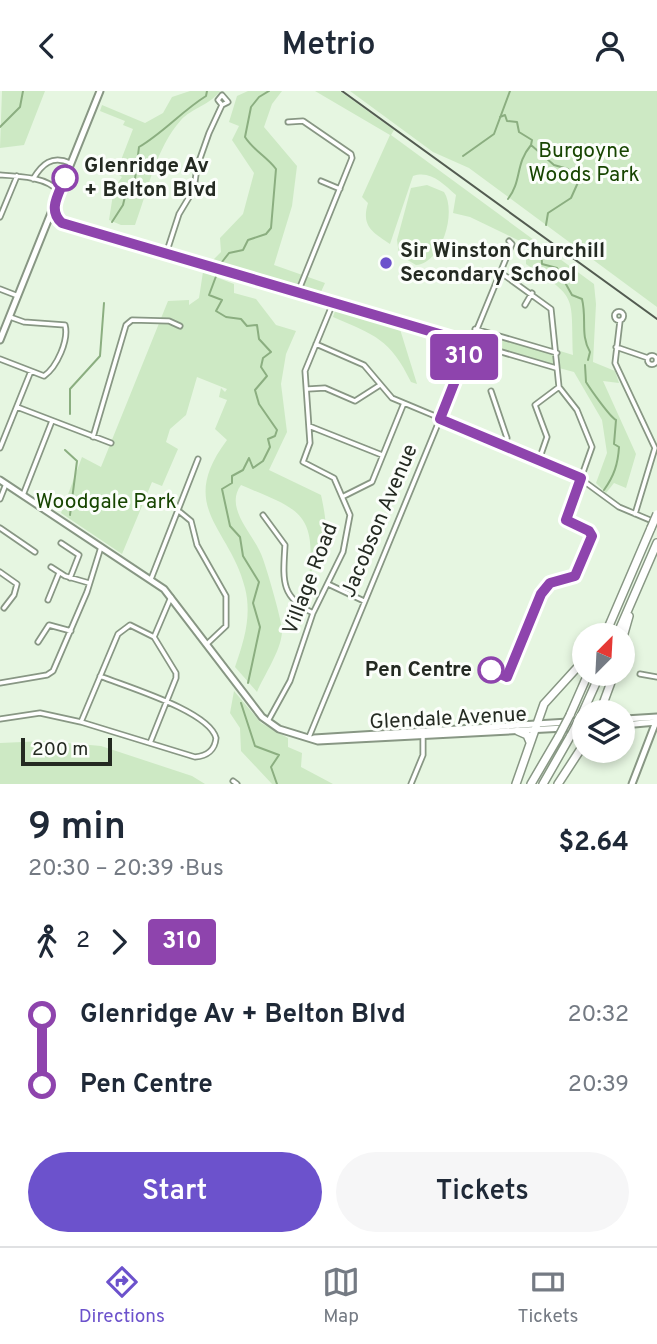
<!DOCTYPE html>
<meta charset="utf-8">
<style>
body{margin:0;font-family:Overpass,sans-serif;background:#f6f6f7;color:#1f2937;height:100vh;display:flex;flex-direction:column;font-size:26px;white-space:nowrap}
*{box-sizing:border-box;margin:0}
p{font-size:23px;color:#747a83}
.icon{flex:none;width:38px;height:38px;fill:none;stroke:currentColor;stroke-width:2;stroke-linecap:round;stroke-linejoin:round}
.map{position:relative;height:693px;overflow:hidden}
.side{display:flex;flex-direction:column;background:#fff;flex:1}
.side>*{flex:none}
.badge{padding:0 14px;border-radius:5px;font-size:24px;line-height:46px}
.needle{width:46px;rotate:24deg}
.buttons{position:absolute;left:572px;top:532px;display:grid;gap:14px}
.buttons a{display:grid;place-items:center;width:63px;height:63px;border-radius:50%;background:#fff;box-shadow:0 4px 10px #0003;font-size:35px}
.scale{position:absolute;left:21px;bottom:18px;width:91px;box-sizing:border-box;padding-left:7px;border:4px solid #242a22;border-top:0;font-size:19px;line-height:24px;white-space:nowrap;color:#242a22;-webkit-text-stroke:5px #fbfefa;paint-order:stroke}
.map>.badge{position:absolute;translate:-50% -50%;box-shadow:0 0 0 4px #fff}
.legs{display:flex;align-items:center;gap:10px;height:77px;padding:0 28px;font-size:23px}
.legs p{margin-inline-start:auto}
.head{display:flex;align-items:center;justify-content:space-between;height:119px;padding:0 28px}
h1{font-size:38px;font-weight:600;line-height:52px}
.cta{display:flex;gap:14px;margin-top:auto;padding:14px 28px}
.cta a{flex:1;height:80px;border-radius:42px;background:#6c52cc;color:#fff;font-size:28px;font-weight:600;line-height:80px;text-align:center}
.cta a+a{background:#f6f6f7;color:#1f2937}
ul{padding:0 28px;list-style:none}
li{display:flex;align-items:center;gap:24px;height:70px;font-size:26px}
li i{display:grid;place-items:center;width:10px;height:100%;margin:0 9px;background:currentColor}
li i::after{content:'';width:18px;height:18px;margin:-9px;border:5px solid;border-radius:50%;background:#fff}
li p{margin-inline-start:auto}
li:first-child i{background:linear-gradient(#0000 50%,currentColor 0)}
li:last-child i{background:linear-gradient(currentColor 50%,#0000 0)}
header{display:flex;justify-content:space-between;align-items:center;height:91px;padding:0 28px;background:#fff;font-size:32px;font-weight:600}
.menu{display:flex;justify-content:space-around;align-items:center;height:98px;border-top:2px solid #e0e1e3;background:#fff;font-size:19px;color:#747a83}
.menu a{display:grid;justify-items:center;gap:4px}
.menu .current{color:#6c52cc}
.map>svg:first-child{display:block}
.green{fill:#cde9c4}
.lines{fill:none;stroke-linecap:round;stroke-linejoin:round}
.stream{stroke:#8bae80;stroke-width:2}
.minor-casing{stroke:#889784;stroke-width:7}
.major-casing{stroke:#889784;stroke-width:9}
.highway-casing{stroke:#889784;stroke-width:10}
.minor{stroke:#fff;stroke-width:3.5}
.major{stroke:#fff;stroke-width:5}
.highway{stroke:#fff;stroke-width:7}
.rail{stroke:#535c51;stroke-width:2}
.highway-bridge-casing{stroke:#889784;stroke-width:10;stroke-linecap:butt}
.highway-bridge{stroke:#fff;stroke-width:7}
.line-1-casing{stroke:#fff;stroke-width:16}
.line-1{stroke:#8e44ad;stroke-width:10}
.stop-1-dot{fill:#fff;stroke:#8e44ad;stroke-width:3.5}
.poi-dot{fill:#6c52cc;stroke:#fbfefa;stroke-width:2.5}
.labels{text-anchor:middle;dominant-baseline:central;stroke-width:6;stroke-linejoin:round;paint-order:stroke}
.park-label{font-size:21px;fill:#174501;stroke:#fbfefa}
.stop-label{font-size:21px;font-weight:bold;fill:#242a22;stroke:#fbfefa;text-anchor:start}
.poi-label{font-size:21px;font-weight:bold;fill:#242a22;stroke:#fbfefa;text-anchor:start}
.street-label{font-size:21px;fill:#242a22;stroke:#fbfefa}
</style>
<header><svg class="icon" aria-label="back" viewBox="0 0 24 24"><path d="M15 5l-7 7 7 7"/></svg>Metrio<svg class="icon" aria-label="person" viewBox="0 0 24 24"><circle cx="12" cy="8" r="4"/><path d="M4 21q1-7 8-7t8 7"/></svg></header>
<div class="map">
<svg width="657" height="693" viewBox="0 0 657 693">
<rect width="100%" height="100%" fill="#e6f6e1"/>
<path class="green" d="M2 0H45L24 54 0 57Z
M190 0H220C210 14 192 17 181 29 156 57 148 99 135 134H121L109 129 114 97 122 86 116 82 133 38 123 34 125 30 100 20 102 14 145 32 163 22 172 6Z
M248 0H282L272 13 264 36 297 75 292 115 274 174 325 192 320 203 212 170 221 161 220 147 243 123 254 82 232 49 239 35 229 31 237 5Z
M315 0H340L394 39 391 44 594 193 596 213 593 271 615 280 619 292 603 290 636 363 626 397 614 392 606 402 596 392 607 362 602 329 574 281 559 277 560 260 573 264C571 202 578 208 526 173V157L522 151 470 126 453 122 456 104C443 93 431 79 413 85L390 153C372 141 361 135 368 112L362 106 390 44Z
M350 0H657V216L469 77 433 61Z
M427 94 444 101C457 121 442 172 416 174L399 164 397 149 411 97Z
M203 181 234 193V202L256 208 276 234 296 240 286 263 281 293 287 341 269 379 321 404C330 445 326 450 309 486 317 419 296 418 241 394 223 418 256 445 263 468 267 479 283 533 282 541 281 560 264 584 257 601L235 576C244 550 252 525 245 497 230 436 176 417 227 349L215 338 227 309 219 306 221 297 225 301 227 298 197 286 186 324 170 338 166 351 178 358 162 395 152 391 122 463 61 422 82 366 101 376 168 210 189 209V214L199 207Z
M336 217 399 235 417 293 411 291C390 248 375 244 333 226Z
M479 242 554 263 553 274 474 251Z
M234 600 261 632 288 647V656L302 662 301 676 333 693H272L241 660 240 637 230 622Z
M45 650 101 655 192 685 205 693H0V652Z"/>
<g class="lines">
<path class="stream" d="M500 26 505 24 507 30 517 31 519 41 532 49 531 54 554 74 568 78 571 84 580 87 571 107 548 122 546 134
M0 36 20 16 23 0
M463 65 494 43 510 0
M508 108C522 90 515 73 531 54
M112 131 123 114 128 93 135 88 139 56C163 42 182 20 206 5L207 0
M541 154 542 173 557 177 572 204 582 208C587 228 580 244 590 261L588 269
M222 171 229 162 243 159 248 149 266 143 271 137 276 78C266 65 254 60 245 46L251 16 259 6 269 0
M218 180 209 204 222 209 216 220 226 226 241 228 247 235 257 234 259 248 271 261 263 267 261 276 267 285 255 299 259 313 277 339 275 345 268 348 270 356 263 370 253 377 249 367 243 379 232 385V392L222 398 230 435 240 446 243 465 259 491 253 512 260 536 248 592
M585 274 586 291C591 299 610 326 616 329L614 353 619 356C618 373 614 385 604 399
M70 323V298L100 265 104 212
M65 359 77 370 70 424
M241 612 255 655 279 664 271 676 277 693"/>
<defs>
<path id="minor" d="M288 31 303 30 351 63 352 67 298 201
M0 84C18 85 48 86 59 101
M33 88C42 73 52 64 70 72
M321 90 340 98
M0 126 17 85
M49 128 556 277
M166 163 179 123 194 98 197 76 209 42 222 14 228 11 222 4 218 9 222 14
M500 181 551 218 559 296 577 319 592 356 581 387
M0 198 18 205
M525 214 532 202
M614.5 225a4.5 4.5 0 1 1 9 0a4.5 4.5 0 1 1-9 0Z
M620 230 615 272 655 357 635 423
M475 238 557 262
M316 253 364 274 392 307 574 383 619 416 657 432
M616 256 648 267
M647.5 269a4.5 4.5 0 1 1 9 0a4.5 4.5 0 1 1-9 0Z
M0 268 44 285C57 276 69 249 65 234L24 231 10 226
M308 298 325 297 355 310 380 294
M491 300 507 347 504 355
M17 316 111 352
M309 335 382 364
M93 346 126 234 132 229 169 230 180 235
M0 357 31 280
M539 369 547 346 535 314 559 296
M23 404 52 330
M344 405 372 391 404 312
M0 408 6 393
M180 421 191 430 197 454 226 505V535L208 552
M263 424 285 454C283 489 280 506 313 522
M0 437 35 461
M61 452 79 464 70 487
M51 476 65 485 89 492
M0 481 17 493 14 504 4 517
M151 488 198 368
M328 493 364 510
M48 509 59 482
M154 546 171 506
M38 551 49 534 71 540
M640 583 657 586
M0 592 47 584 53 580 87 501 101 456
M0 628 40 622 81 631 195 666C207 665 215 659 216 647 209 620 127 596 100 585
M268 630 290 590 313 522 343 461 350 424 334 387 303 371 310 352 305 280 333 212
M81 631 118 543 130 534 154 546
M309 646 512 153 509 150
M150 652 176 587V582L154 546
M233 690 237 693
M411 693 423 664V645"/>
<path id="major" d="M54 119 62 132
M0 249 100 0
M0 389 164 498 262 626 279 638 318 650 584 636
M625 628 657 626
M623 634 657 631
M314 647 584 630
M632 693 657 628"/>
<path id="highway" d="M605 544 651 437
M617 544 657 452
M623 546 629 525
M600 621 614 583
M582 623 600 583
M570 624 588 583
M623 627 626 628
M518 640 527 644 530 651
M516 693 544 613 584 569
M531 693 559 645
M543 693 571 644
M558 693 584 653"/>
</defs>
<use href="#minor" class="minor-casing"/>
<use href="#major" class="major-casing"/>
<use href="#highway" class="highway-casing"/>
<use href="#minor" class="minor"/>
<use href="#major" class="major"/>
<use href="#highway" class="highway"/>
<path class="rail" d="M342 0 657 228"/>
<defs>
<path id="highway-bridge" d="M651 437 657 423
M571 644 582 623
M559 645 570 624"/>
</defs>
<use href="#highway-bridge" class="highway-bridge-casing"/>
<use href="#highway-bridge" class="highway-bridge"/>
</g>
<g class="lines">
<defs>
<path id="line-1" d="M65 87C59 103 47 119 62 132L470 252 440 328 581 387 566 429 589 440 592 445 575 485 550 492 541 503 507 586 491 579"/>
</defs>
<use href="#line-1" class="line-1-casing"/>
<use href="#line-1" class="line-1"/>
</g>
<g class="stop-1-dot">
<circle cx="65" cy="87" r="12"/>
<circle cx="491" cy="579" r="12"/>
</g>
<circle class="poi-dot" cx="386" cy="172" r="7"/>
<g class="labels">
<g class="park-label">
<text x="584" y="60">Burgoyne<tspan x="584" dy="24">Woods Park</tspan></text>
<text x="106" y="411">Woodgale Park</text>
</g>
<g class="stop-label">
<text x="84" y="75">Glenridge Av<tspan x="84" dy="24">+ Belton Blvd</tspan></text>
<text x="472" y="579" text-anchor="end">Pen Centre</text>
</g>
<g class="poi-label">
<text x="400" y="160">Sir Winston Churchill<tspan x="400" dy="24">Secondary School</tspan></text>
</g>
<g class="street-label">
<text transform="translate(380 430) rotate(-67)">Jacobson Avenue</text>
<text transform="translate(311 488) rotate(-69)">Village Road</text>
<text transform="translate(448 628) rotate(-3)">Glendale Avenue</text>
</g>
</g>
</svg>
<div class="buttons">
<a><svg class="needle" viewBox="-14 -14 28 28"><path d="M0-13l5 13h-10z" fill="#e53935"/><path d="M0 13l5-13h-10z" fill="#747a83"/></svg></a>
<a><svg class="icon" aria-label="layers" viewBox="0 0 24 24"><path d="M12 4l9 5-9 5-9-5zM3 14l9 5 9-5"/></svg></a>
</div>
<div class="scale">200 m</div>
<b class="badge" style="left:464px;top:266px;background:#8e44ad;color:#fff">310</b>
</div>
<section class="side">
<div class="head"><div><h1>9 min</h1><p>20:30 – 20:39 · Bus</p></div><b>$2.64</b></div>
<div class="legs"><svg class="icon" aria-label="walk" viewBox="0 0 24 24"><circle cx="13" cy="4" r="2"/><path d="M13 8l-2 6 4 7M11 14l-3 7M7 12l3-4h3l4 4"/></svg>2<svg class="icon" aria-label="forward" viewBox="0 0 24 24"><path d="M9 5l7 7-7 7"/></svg><b class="badge" style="background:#8e44ad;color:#fff">310</b></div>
<ul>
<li><i style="color:#8e44ad"></i><b>Glenridge Av + Belton Blvd</b><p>20:32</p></li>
<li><i style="color:#8e44ad"></i><b>Pen Centre</b><p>20:39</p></li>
</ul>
<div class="cta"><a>Start</a><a>Tickets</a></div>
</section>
<nav class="menu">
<a class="current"><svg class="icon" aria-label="directions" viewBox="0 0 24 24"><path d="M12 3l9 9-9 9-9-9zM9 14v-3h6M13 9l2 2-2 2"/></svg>Directions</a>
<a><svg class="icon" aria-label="map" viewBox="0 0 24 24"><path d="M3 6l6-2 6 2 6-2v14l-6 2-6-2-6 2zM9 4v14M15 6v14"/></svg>Map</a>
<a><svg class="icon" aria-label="tickets" viewBox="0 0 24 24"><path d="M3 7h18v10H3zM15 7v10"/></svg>Tickets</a>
</nav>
